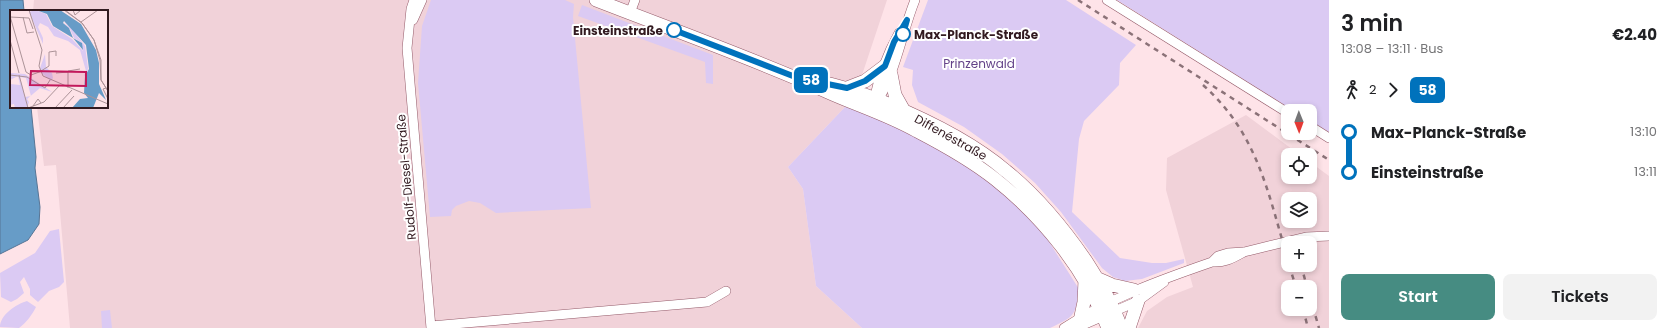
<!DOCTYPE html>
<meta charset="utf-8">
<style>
body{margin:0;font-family:Poppins,sans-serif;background:#f2f2f2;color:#202124;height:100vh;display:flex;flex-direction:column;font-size:15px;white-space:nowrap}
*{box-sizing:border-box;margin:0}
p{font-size:13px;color:#757577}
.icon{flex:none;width:22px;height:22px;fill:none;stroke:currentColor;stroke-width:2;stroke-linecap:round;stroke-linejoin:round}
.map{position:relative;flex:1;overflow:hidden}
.panel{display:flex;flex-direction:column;background:#fff;width:340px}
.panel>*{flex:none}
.badge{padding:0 8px;border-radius:6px;font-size:14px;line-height:26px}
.needle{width:26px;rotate:179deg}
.controls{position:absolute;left:1281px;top:104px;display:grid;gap:8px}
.controls a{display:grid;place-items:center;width:36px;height:36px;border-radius:8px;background:#fff;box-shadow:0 2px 6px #0003;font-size:20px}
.map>.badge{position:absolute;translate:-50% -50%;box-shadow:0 0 0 2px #fff}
.legs{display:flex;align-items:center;gap:6px;height:44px;padding:0 12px;font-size:13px}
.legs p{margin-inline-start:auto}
.head{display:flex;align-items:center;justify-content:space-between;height:68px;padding:0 12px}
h1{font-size:22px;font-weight:600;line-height:30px}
.cta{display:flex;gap:8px;margin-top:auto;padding:8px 12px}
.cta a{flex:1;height:46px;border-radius:8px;background:#468c82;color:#fff;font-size:16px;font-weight:600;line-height:46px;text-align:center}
.cta a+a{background:#f2f2f2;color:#202124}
ul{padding:0 12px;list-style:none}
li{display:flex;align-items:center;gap:14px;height:40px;font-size:15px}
li i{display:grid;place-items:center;width:6px;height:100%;margin:0 5px;background:currentColor}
li i::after{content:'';width:10px;height:10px;margin:-5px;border:3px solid;border-radius:50%;background:#fff}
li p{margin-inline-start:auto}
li:first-child i{background:linear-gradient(#0000 50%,currentColor 0)}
li:last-child i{background:linear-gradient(currentColor 50%,#0000 0)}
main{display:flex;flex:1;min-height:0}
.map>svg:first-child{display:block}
.built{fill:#f1d2d9;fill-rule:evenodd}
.green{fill:#dbcaf3}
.water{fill:#679cc7;stroke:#577595}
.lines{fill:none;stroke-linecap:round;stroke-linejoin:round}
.street-casing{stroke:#945a69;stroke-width:10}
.secondary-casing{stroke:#945a69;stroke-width:14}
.street{stroke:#fff;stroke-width:9}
.secondary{stroke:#fff;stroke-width:13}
.rail{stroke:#8b7278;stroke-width:2.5;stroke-dasharray:5 5;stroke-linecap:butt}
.line-1-casing{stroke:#fff;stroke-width:9}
.line-1{stroke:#0072bc;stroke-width:6}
.stop-1-dot{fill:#fff;stroke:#0072bc;stroke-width:2}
.labels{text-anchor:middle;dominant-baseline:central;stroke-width:4;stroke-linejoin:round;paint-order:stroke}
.stop-label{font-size:12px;font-weight:bold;fill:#321a20;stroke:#fff;text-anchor:end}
.park-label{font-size:12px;fill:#634288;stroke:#fff}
.street-label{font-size:12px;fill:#321a20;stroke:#fff}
.inset-road{fill:none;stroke:#ac9398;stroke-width:1}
.view{fill:#c2185b;fill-opacity:0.15;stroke:#c2185b;stroke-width:2}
.inset-edge{fill:none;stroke:#321a20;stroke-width:2}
</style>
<main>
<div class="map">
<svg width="1329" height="328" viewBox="0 0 1329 328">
<rect width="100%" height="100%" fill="#fee3e8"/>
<path class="built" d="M34 0H887L862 75 845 107 788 167 803 189 816 286 862 328H70L56 165 44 166 37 107H107V11H33Z
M1246 115 1300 155H1288V177H1310V162L1329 176V328H1138L1147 311 1167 297 1193 287 1166 190 1167 158ZM1288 199H1310V221H1288ZM1288 243H1310V265H1288ZM1288 287H1310V309H1288Z"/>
<path class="green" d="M431 0H565L574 4 573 17 591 208 496 213 480 203 469 201 456 206 452 210 451 216 430 217 418 83 422 26Z
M928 0H1066L1136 45 1120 63 1119 85 1084 121 1079 139 1072 212 1120 258 1152 263H1166L1184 259V263L1142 279 1125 281 1113 277 1102 268 1061 212 1035 183 1002 154 964 127 918 102 912 85 913 70 903 67Z
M1117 0H1329V132L1310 121V111H1294Z
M582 5 713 55V84L706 83 705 62 578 16Z
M845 107 855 108 944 150 990 180 1039 226 1079 289C1075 317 1075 316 1050 328H862L816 286 803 189 788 167Z
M59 229 64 282 59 287 49 291 38 302 30 295V289L24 277 20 282 24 293 17 299 11 302 1 297 0 273 35 253 50 231Z
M27 301 36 307C32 315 26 323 19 328L0 327C0 315 16 304 27 301Z
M110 310 112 328H102L101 311Z"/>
<path class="water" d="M0 0H23L24 11H11V107H31L36 157 35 168 40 207 39 224 28 240 0 254Z"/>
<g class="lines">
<defs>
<path id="street" d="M414 0 411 9 407 48 431 328
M1107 0 1288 113
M630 13 635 0
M413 20 422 0
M873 104C878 80 887 54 899 33
M875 105C896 74 901 35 915 0
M1310 126 1329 138
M1212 262 1218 256 1228 253 1244 252 1306 237 1329 236
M431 326 707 302 726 291
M1064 328C1110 298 1160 280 1212 262 1225 263 1233 258 1244 252
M1076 328 1138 301 1164 282"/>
<path id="secondary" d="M596 0C673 30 752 58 828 92 857 105 889 115 917 131 944 145 971 160 995 179 1043 217 1086 270 1108 328
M891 74 895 95 904 111
M819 82C843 86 866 95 888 104 929 121 972 142 1006 171 1037 196 1064 229 1086 261 1100 283 1113 304 1121 328
M847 88 865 81 885 66
M1096 278 1112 285 1134 290
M1081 316 1084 302 1085 280
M1129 328 1138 301"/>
</defs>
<use href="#street" class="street-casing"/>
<use href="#secondary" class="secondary-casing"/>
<use href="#street" class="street"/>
<use href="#secondary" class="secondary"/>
<path class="rail" d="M1078 0 1329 160
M1203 85C1258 134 1268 193 1288 260
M1289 265 1296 287
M1301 265 1307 287
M1310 297 1319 328
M1303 309 1308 328"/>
</g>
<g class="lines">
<defs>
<path id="line-1" d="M674 30 798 78 847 88 865 81 885 66 894 42 907 20 903 34"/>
</defs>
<use href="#line-1" class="line-1-casing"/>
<use href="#line-1" class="line-1"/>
</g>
<g class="stop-1-dot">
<circle cx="674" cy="30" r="7"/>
<circle cx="903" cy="34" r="7"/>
</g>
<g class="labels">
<g class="stop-label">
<text x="663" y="30">Einsteinstraße</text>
<text x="914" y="34" text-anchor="start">Max-Planck-Straße</text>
</g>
<g class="park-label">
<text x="979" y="63">Prinzenwald</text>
</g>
<g class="street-label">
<text transform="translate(951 137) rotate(29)">Diffenéstraße</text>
<text transform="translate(406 177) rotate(-95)">Rudolf-Diesel-Straße</text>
</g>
</g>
<g transform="translate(10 10)">
<rect width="98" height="98" fill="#fee3e8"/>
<path d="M19 0 28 1 36 4 42 16 62 29 73 41 71 32 64 28 60 19 53 12 61 18 75 36 78 58 77 64 74 66 76 61 70 40 58 31 44 26 38 17 30 13 28 17 33 28V34L19 2 22 1ZM35 44 36 57 42 63 43 68 41 71 29 61ZM1 63 15 64 42 82 30 78 17 89 19 92 17 98H5L4 94 0 95V74L10 75 8 66 0 70ZM10 67 16 68 21 86 15 87Z" fill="#dbcaf3" fill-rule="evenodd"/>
<path d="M26 0H50L71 14 86 40 89 53V74L96 90 89 83 83 98H62L70 89 78 88 74 83 75 66 79 59 76 35 54 11 53 13 59 18 63 28 72 33 73 40 63 28 43 16 37 4Z" fill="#679cc7"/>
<path class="inset-road" d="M19 0 32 40 29 56 33 66 98 94M54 0 72 13 84 30 90 50 91 70 98 81M55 0 72 13 84 30 91 50V70L98 81M63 0 65 5 71 0M0 6 16 62 21 65 32 61M0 7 19 8 23 19M13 7 17 23 24 22M71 12 88 0M0 30 9 63M31 61 39 56V42L46 41V46M46 63 58 62M0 65 17 67 35 78 40 70M9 65 18 98M58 78V61L70 59M96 78 93 79 98 89M23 96 28 89 31 93M18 98 34 92 50 75M45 98 62 80M53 98 64 86"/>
<path class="view" d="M21 61 76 62V76L20 75Z"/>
<rect width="98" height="98" class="inset-edge"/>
</g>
</svg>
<div class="controls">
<a><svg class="needle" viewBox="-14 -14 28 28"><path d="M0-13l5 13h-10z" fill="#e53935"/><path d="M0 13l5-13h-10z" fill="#757577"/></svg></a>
<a><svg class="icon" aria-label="locate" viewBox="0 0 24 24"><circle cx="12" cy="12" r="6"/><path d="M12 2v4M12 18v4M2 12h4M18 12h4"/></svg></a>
<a><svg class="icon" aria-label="layers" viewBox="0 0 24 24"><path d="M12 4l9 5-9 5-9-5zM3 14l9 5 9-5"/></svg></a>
<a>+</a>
<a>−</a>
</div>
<b class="badge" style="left:811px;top:80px;background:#0072bc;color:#fff">58</b>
</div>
<section class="panel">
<div class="head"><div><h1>3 min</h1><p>13:08 – 13:11 · Bus</p></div><b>€2.40</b></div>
<div class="legs"><svg class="icon" aria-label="walk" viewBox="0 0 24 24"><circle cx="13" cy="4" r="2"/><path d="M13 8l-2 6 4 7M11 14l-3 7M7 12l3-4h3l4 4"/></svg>2<svg class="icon" aria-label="forward" viewBox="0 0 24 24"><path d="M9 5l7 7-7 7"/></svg><b class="badge" style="background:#0072bc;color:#fff">58</b></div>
<ul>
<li><i style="color:#0072bc"></i><b>Max-Planck-Straße</b><p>13:10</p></li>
<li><i style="color:#0072bc"></i><b>Einsteinstraße</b><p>13:11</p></li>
</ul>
<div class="cta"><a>Start</a><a>Tickets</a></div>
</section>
</main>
